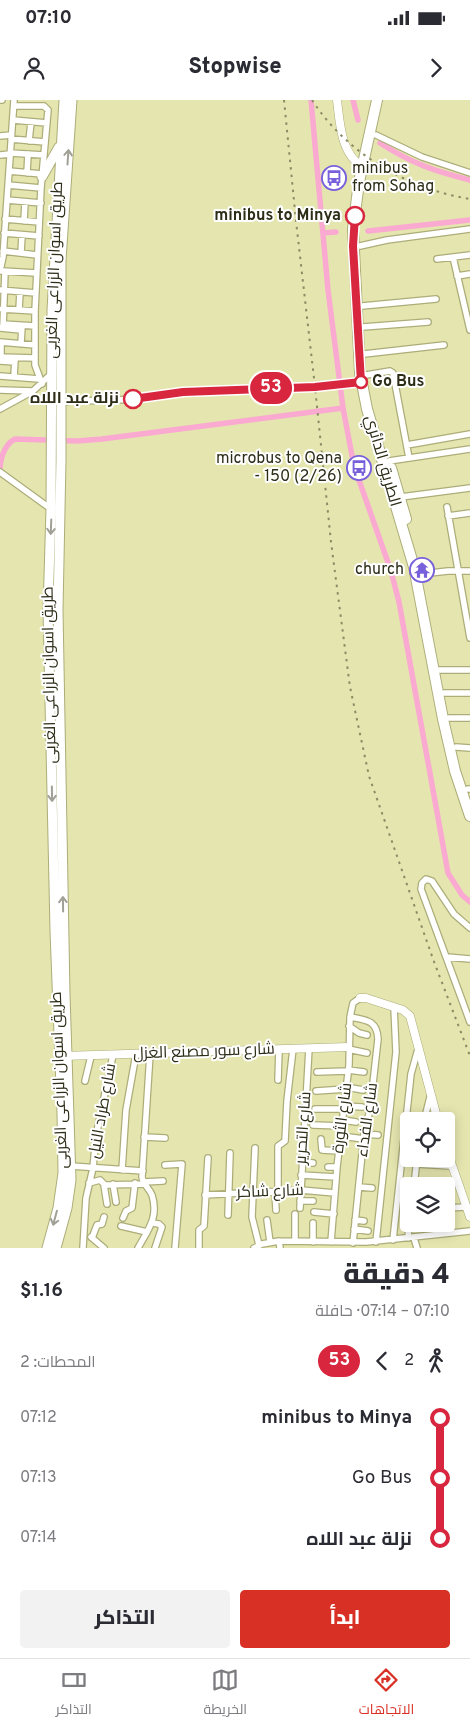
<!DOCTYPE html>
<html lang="ar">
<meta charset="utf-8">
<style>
body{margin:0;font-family:Overpass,Cairo,sans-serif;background:#f2f2f3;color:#2b2b33;direction:rtl;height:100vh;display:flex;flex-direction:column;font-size:19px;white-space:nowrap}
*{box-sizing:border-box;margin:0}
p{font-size:16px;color:#7c7c81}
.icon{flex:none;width:28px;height:28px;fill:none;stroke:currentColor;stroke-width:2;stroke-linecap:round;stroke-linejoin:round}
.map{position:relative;height:1148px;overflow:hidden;direction:ltr}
.sheet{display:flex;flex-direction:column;background:#fff;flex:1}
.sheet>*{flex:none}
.badge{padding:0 10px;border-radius:16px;font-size:18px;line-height:32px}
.buttons{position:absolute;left:400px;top:1012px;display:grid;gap:10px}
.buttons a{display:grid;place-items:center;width:55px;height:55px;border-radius:5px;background:#fff;box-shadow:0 2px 12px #0003;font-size:25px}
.map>.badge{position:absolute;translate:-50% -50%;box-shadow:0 0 0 2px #fff}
.legs{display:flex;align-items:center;gap:8px;height:55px;padding:0 20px;font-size:16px}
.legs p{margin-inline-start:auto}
.overview{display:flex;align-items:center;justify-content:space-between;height:85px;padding:0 20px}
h1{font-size:28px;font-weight:800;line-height:38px}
.primary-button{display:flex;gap:10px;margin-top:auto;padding:10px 20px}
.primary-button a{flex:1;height:58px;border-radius:5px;background:#d93025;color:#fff;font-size:20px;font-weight:800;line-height:58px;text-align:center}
.primary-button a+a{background:#f2f2f3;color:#2b2b33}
ul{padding:0 20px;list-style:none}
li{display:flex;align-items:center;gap:18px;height:60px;font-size:19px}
li i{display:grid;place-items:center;width:8px;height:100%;margin:0 6px;background:currentColor}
li i::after{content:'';width:12px;height:12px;margin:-6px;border:4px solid;border-radius:50%;background:#fff}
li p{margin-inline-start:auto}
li:first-child i{background:linear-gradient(#0000 50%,currentColor 0)}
li:last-child i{background:linear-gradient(currentColor 50%,#0000 0)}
.status{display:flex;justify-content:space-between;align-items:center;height:35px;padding:0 25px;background:#fff;direction:ltr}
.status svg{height:14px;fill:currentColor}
header{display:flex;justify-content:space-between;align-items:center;height:65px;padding:0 20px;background:#fff;font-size:22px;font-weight:800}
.tabs{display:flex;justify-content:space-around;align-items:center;height:70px;border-top:1px solid #e1e1e2;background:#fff;font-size:14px;color:#7c7c81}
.tabs a{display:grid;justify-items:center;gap:2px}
.tabs .active{color:#d93025}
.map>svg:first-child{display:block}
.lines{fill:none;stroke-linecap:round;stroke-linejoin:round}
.canal{stroke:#faa9d1;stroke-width:5.5}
.street-casing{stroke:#acad79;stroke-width:8}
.secondary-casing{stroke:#acad79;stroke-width:9}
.primary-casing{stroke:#acad79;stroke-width:11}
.highway-casing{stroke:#acad79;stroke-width:12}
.street{stroke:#fff;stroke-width:5.5}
.secondary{stroke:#fff;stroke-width:8}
.primary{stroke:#fff;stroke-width:9}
.highway{stroke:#fff;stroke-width:10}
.rail{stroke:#8b8b65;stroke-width:2;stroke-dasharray:2.5 5;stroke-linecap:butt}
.oneway{stroke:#a0a097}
.line-1-casing{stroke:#fff;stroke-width:11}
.line-1{stroke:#d7263d;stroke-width:8}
.stop-1-dot{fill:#fff;stroke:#d7263d;stroke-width:2.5}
.labels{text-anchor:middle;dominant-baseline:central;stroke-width:4;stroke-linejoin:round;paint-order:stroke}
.poi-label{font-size:16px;fill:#2d2d18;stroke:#fff;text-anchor:end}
.stop-label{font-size:16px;font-weight:bold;fill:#2d2d18;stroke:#fff;text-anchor:end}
.street-label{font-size:16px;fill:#2d2d18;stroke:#fff}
</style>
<div class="status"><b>07:10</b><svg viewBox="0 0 49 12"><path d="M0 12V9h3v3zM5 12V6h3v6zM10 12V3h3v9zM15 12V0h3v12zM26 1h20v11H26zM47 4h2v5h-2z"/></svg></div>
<header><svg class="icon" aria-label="forward" viewBox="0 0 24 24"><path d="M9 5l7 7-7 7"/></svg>Stopwise<svg class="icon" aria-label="person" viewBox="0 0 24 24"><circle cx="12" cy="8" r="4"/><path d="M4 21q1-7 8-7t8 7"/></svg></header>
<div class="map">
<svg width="470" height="1148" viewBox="0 0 470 1148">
<rect width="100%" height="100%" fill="#e5e6af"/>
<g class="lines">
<path class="canal" d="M311 0 328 190 343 308 354 366 391 471 399 502 448 773 462 795 470 802
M353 0 358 20
M380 43C411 63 434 71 470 80
M368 131 470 120
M323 133 336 132
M0 368C1 356 4 345 15 339L77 341 102 339 343 308"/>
<defs>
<path id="street" d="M0 0H2
M14 6H44L48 10 41 88 35 211V265L42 284
M13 20 47 23
M376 35 422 57 470 73
M0 36 11 35
M11 39 45 42
M29 41 31 22
M10 53 44 55
M0 55 10 54
M9 71 42 74
M27 73 28 54
M8 85 41 88
M7 100 41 103
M5 119 39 122
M24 121 25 102
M4 133 39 136
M360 146 387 140 470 129
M3 151 37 155
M21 153 22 135
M453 157 470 230
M437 159 470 155
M0 171 3 157 14 0
M3 171 36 173
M457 176 470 174
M0 190 36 193
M362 206 436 199
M2 209 35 211
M19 210 20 192
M3 224 35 226
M363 227 428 222
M0 228 21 230
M3 228 5 171
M0 242 35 245
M21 244 22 226
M364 254 444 245
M1 257 34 258
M0 261 15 262
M1 261V242
M366 275 390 271 393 273 409 358
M0 276 39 279
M14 277 15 258
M0 290 33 291
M60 303 74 300 102 301 133 299 183 292 315 287 361 282
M0 309 33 291 50 275
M407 345 470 334
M389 361 470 349
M0 372 51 409
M401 397 470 388
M447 407 470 538
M448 416 470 413
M421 474 448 471H470
M439 570H470
M444 593H470
M449 618H470
M456 647 470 648
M468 689H470
M470 828 454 814 432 781 426 779 422 783 421 789 470 922
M447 857 470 859
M350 917C366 920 377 920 378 939L370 1010 364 1034 353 1143
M349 926 359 933 367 935
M348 949 367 953
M348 970 364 972
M317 972 348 971
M278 980 279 949
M85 981 91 956
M346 987 363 990
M316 991 346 989
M344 1006 362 1007
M315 1009H344
M343 1020 356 1022
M424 1021 430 997
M313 1025 342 1026
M364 1034 378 1035
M341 1036 364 1039
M144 1037 165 1038
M321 1039 322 1050 339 1051
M255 1048 252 1117 259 1145
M302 1062 313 1063
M416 1064 451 1066
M165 1065 182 1064 175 1148
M71 1066 143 1071
M328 1067H337
M122 1070 126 1010 136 954
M301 1075 336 1077
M143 1082 163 1081
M89 1083 100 1080 105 1085 144 1084
M113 1084 116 1102
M104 1085 107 1104
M414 1086 417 1059
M359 1087 372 1088
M278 1091V1046L285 1041 287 1001 293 949
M275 1092 276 1110
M205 1095 301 1090 335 1093
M300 1101H313
M300 1108 309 948
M446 1108 466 1107
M314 1112 334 1114
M228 1115 230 1053
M123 1118 126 1111 132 1108 135 1083
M267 1120 270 1142
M355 1120 364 1121
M152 1123 159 1124 162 1127 155 1148
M121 1126 147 1132
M354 1129 368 1131
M91 1137 104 1148
M92 1138 97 1125 102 1124 104 1117
M408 1138 409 1124
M414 1138 417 1148
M393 1140 411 974 418 949
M279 1141 280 1148
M295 1141V1114
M313 1142V1123
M331 1142 337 1067 349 965 350 917 353 903 360 898
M376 1142 396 952 394 907
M83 1148 86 1098 93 1068 96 1036 113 955
M138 1148C148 1130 159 1117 152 1095 149 1088 143 1084 142 1077L150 954
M199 1148V1130L204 1126 208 1058
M254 1148 262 1144 279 1141 366 1142 470 1131"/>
<path id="secondary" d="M337 0C340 25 341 59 368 69
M360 898H366L403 910 410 916 438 1021
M63 956 348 947
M446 1048 470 1117"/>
<path id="primary" d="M42 77 59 47
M47 1148 58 1108 63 1073 62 1013 55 831 48 510 51 409 52 210 64 0
M56 1148 67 1108 71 1080 65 894 58 510 61 360V160L72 0"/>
<path id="highway" d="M377 0 359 82 353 129 360 273 367 309 414 467 443 619 455 671 470 716
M391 368 406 419"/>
</defs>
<use href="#street" class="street-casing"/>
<use href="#secondary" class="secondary-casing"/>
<use href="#primary" class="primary-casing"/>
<use href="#highway" class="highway-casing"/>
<use href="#street" class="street"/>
<use href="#secondary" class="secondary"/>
<use href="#primary" class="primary"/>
<use href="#highway" class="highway"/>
<path class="rail" d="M284 0 296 121 315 287 331 442 350 587 369 676 433 859 470 956
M312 0C347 54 408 89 470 99"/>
</g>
<defs><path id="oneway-shaft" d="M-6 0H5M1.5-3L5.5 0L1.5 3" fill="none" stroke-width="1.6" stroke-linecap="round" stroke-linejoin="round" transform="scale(1.25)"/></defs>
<g class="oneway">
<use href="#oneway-shaft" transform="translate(68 57) rotate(-86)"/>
<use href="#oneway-shaft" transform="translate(51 427) rotate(92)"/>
<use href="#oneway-shaft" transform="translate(52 694) rotate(89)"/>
<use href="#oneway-shaft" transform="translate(63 804) rotate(-91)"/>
<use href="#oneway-shaft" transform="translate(55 1118) rotate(105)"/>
</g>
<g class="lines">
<defs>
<path id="line-1" d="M133 299 183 292 315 287 361 282 353 146 355 116"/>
</defs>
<use href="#line-1" class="line-1-casing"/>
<use href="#line-1" class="line-1"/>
</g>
<defs>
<symbol id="bus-ring" viewBox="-11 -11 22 22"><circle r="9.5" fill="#fff" stroke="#7960db" stroke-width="1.5"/><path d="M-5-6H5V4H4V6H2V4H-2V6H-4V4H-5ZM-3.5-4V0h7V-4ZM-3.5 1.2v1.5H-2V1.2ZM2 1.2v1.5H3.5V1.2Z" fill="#7960db"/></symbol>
<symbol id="temple-ring" viewBox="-11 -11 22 22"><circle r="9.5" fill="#fff" stroke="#7960db" stroke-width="1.5"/><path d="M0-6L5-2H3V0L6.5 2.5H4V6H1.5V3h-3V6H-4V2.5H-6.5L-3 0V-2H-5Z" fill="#7960db"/></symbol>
</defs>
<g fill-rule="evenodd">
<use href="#bus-ring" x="320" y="64" width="28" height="28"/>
<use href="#bus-ring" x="345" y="354" width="28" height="28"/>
<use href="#temple-ring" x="408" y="456" width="28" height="28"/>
</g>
<g class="stop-1-dot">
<circle cx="355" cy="116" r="9"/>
<circle cx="361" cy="282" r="6"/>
<circle cx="133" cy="299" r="9"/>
</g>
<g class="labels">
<g class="poi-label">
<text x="352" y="69" text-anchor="start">minibus<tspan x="352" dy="18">from Sohag</tspan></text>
<text x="342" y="359">microbus to Qena<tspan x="342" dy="18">- 150 (2/26)</tspan></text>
<text x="404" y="470">church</text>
</g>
<g class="stop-label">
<text x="341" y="116">minibus to Minya</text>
<text x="372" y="282" text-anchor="start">Go Bus</text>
<text x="119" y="299">نزلة عبد اللاه</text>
</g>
<g class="street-label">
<text transform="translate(55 170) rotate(-88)">طريق اسوان الزراعى الغربى</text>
<text transform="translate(382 361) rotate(74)">الطريق الدائري</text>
<text transform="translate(50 575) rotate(-91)">طريق اسوان الزراعى الغربى</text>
<text transform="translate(204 952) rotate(-2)">شارع سور مصنع الغزل</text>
<text transform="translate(60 980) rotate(-92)">طريق اسوان الزراعى الغربى</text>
<text transform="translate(103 1011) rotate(-80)">شارع طراد النيل</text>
<text transform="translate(343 1018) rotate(-83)">شارع الثورة</text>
<text transform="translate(368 1020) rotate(-82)">شارع الفداء</text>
<text transform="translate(304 1028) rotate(-86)">شارع التحرير</text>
<text transform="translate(270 1092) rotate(-2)">شارع شاكر</text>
</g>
</g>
</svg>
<div class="buttons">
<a><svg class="icon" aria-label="locate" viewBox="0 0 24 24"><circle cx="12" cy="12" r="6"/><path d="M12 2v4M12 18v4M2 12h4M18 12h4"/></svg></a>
<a><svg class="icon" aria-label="layers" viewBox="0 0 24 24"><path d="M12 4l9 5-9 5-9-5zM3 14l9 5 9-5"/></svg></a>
</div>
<b class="badge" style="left:271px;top:288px;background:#d7263d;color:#fff">53</b>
</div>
<section class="sheet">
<div class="overview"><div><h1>4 دقيقة</h1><p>07:10 – 07:14 · حافلة</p></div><b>$1.16</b></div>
<div class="legs"><svg class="icon" aria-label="walk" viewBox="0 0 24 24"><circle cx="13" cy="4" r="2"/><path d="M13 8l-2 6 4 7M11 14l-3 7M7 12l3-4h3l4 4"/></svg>2<svg class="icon" aria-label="back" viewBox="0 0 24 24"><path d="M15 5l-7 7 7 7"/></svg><b class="badge" style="background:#d7263d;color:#fff">53</b><p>المحطات: 2</p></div>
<ul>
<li><i style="color:#d7263d"></i><b>minibus to Minya</b><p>07:12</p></li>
<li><i style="color:#d7263d"></i><span>Go Bus</span><p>07:13</p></li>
<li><i style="color:#d7263d"></i><b>نزلة عبد اللاه</b><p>07:14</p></li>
</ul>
<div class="primary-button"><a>ابدأ</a><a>التذاكر</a></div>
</section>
<nav class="tabs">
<a class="active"><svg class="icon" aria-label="directions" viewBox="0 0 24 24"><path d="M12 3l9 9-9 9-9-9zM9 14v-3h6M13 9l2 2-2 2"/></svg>الاتجاهات</a>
<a><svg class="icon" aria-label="map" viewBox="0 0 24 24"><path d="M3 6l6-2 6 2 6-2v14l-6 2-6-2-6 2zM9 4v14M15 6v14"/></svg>الخريطة</a>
<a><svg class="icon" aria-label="tickets" viewBox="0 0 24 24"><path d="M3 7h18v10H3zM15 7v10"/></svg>التذاكر</a>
</nav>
